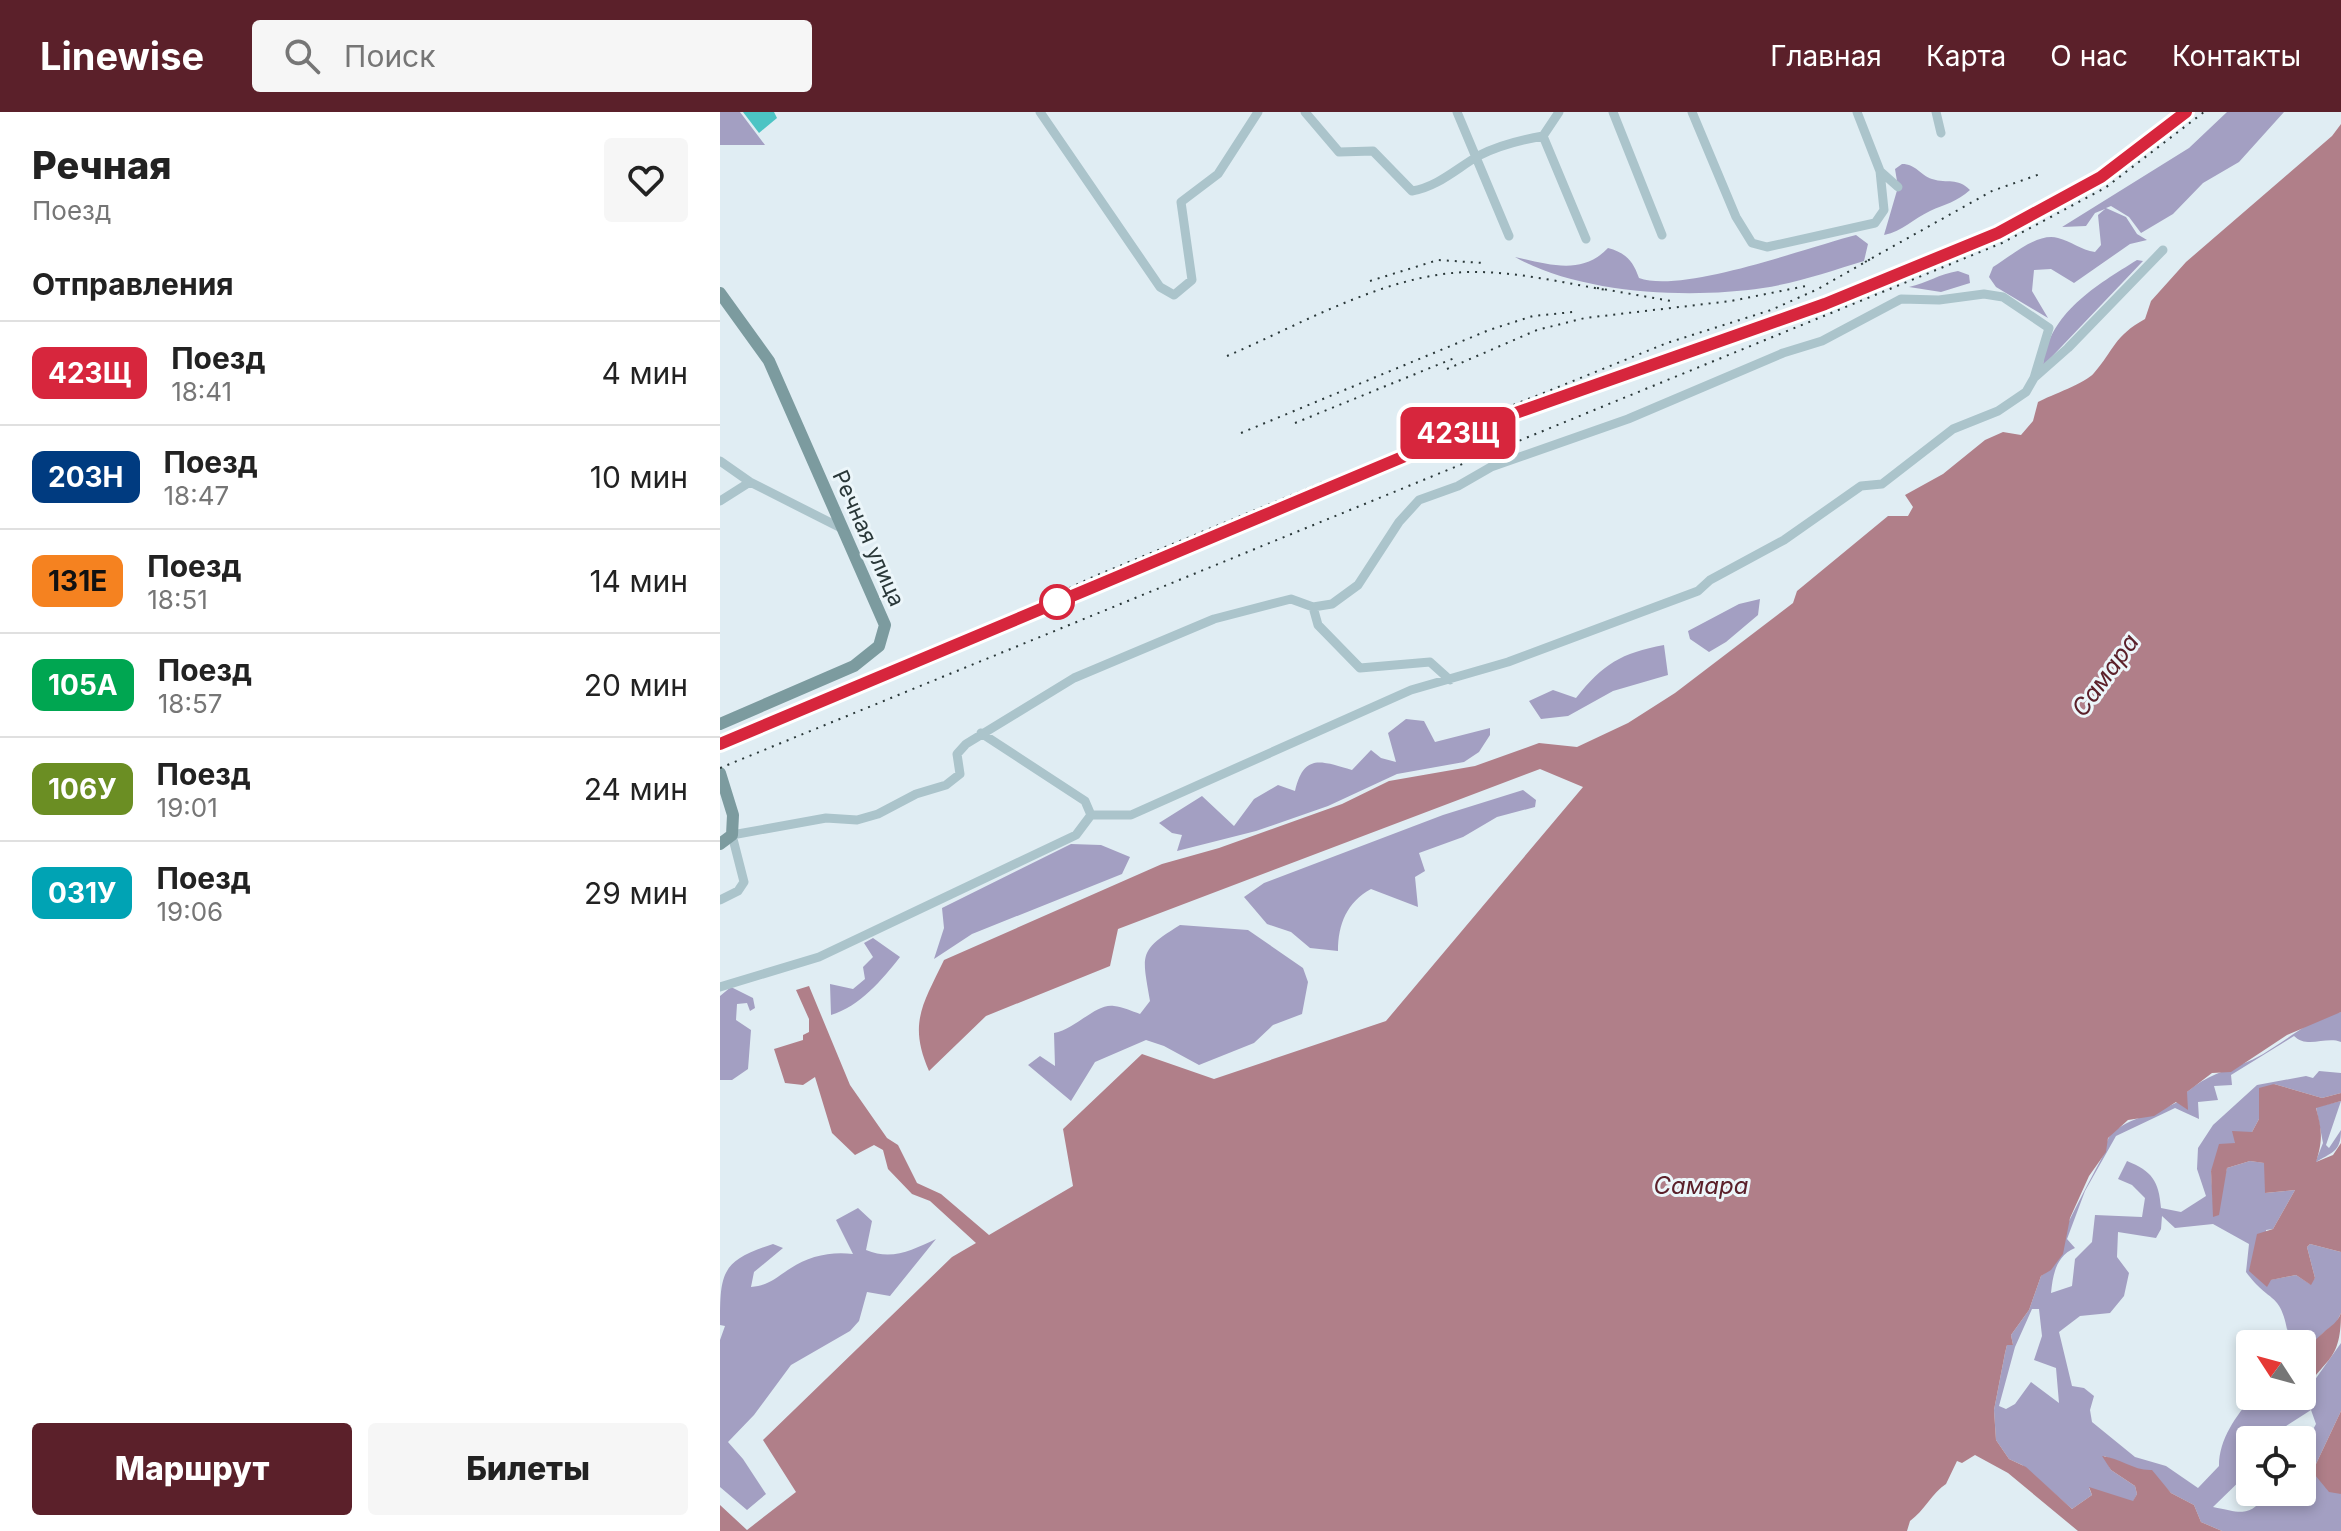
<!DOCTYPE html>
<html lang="ru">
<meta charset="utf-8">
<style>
body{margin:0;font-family:Inter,sans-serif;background:#f6f6f6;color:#222;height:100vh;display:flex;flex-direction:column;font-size:30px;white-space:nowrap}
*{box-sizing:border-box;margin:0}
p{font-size:26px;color:#767676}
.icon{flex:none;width:44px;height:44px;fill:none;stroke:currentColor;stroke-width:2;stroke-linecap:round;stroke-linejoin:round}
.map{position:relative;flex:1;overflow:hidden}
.panel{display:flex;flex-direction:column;background:#fff;width:720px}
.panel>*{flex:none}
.badge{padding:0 16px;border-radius:12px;font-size:28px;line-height:52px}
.needle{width:52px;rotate:306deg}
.fabs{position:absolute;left:1516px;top:1218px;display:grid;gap:16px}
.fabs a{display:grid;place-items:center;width:80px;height:80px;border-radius:8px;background:#fff;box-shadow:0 4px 12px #0003;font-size:40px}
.map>.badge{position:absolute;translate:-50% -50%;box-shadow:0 0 0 4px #fff}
h2{padding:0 32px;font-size:30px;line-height:72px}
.round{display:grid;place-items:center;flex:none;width:84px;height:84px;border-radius:8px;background:#f6f6f6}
.head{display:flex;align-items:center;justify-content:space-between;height:136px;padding:0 32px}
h1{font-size:38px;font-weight:800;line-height:60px}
.action{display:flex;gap:16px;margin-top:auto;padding:16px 32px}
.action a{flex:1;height:92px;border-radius:8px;background:#5b202a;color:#fff;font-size:32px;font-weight:800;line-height:92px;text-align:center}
.action a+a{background:#f6f6f6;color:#222}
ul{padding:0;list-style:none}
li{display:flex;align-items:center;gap:24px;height:104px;padding:0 32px;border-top:2px solid #e0e0e0}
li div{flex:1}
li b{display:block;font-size:30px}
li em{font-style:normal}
li .badge{min-width:88px;font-weight:700;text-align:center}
header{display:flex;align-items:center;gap:48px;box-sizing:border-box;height:112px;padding:0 40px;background:#5b202a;color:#fff}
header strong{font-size:38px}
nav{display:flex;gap:44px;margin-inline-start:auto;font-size:28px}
.search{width:560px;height:72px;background:#f6f6f6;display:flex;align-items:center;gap:20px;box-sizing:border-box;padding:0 28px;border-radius:8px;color:#767676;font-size:30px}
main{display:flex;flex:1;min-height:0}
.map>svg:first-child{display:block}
.green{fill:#a39fc2;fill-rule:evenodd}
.water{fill:#b07f89}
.building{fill:#4cc4c4}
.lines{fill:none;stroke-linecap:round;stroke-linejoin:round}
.street{stroke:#abc4cb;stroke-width:9}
.secondary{stroke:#7c9b9f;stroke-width:12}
.rail{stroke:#2a3839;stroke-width:2;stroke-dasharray:2 6;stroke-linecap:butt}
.line-casing{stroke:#fff;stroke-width:18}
.line{stroke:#d7263d;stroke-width:12}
.stop-dot{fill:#fff;stroke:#d7263d;stroke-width:4}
.labels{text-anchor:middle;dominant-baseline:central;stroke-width:6;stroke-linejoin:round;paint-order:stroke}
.street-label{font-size:22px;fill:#2a3839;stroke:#ecf6fa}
.water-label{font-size:24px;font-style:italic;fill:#5b202a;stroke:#ecf6fa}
</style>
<header>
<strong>Linewise</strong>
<div class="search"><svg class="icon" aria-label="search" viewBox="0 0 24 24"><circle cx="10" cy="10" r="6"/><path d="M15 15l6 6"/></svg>Поиск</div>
<nav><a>Главная</a><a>Карта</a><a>О нас</a><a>Контакты</a></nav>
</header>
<main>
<section class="panel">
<div class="head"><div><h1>Речная</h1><p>Поезд</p></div><a class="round"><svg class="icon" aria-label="heart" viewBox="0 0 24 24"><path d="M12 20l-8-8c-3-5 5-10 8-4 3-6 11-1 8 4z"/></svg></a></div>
<h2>Отправления</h2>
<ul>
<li><span class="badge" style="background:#d7263d;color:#fff">423Щ</span><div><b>Поезд</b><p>18:41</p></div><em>4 мин</em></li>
<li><span class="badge" style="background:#003b80;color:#fff">203Н</span><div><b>Поезд</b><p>18:47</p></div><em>10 мин</em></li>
<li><span class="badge" style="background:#f58220;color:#111">131Е</span><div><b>Поезд</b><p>18:51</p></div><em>14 мин</em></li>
<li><span class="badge" style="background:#00a651;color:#fff">105А</span><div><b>Поезд</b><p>18:57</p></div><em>20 мин</em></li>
<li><span class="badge" style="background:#6b8e23;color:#fff">106У</span><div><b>Поезд</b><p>19:01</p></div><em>24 мин</em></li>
<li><span class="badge" style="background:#00a3b4;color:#fff">031У</span><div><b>Поезд</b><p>19:06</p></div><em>29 мин</em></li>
</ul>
<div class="action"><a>Маршрут</a><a>Билеты</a></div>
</section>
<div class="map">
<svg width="1621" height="1419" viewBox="0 0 1621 1419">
<rect width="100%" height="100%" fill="#e0edf3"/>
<path class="green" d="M0 0H20L45 33H0Z
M1507 0H1564L1519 50 1483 71 1453 102 1421 121 1409 105 1391 94 1386 96 1406 105 1417 122 1427 128 1410 132 1354 171 1331 157 1314 158 1312 179 1328 206 1276 175 1269 165 1273 155C1290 145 1317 120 1338 126 1351 129 1361 138 1375 140L1381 133 1378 103 1385 97 1375 101 1366 114 1342 115 1469 36Z
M1182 52C1196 52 1200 63 1212 67 1228 72 1237 65 1250 78 1237 90 1225 92 1210 99 1193 107 1183 119 1164 123L1178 75 1175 57Z
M1136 123 1148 132 1144 149C1111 159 1077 171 1043 176 969 187 861 182 795 145 828 152 862 164 888 136 906 141 913 149 919 166 962 182 1088 135 1136 123Z
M1417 148 1423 149 1323 254C1328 201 1377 173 1417 148Z
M1238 159 1249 163 1250 171 1221 180 1189 175C1207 171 1219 162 1238 159Z
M1040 487 1038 503 1006 530 989 540 970 527 968 519 1019 492Z
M944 533 948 563 893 579 848 604 821 607 809 589 833 578 856 586C883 552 901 541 944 533Z
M686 607 704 609 715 630 770 616V623L759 640 744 650 677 662 608 694 536 719 457 739 462 723 452 721 439 711 482 684 514 714 534 687 558 673 575 679C584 641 601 649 632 658L651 638 661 646 676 650 668 621Z
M803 678 816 688 815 695 777 705 743 725 699 741 705 759 695 765 698 795 651 777C627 790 618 812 618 839L590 836 571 820 547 812 524 785 544 771 723 703Z
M351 732 381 733 410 745 402 762 252 822 214 847 224 816 222 796Z
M460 813 528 818 583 856 588 870 582 902 553 913 534 931 479 953 444 934 426 928 375 950 351 989 308 953 320 944 335 954 334 921C356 917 376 891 394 894 403 895 412 899 420 902L430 889C422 842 418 839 460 813Z
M153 826 180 845C163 867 139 895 111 903L110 872 133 877 145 867 143 855 153 845 144 831Z
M11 875 33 886 35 896 30 899 27 891 17 892 16 908 31 918 28 957 12 968H0V884Z
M1621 900V930C1606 924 1587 937 1574 924L1511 963 1512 973 1494 974 1498 988 1478 990 1479 1007 1455 996 1396 1024 1365 1079 1347 1127 1355 1136C1336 1144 1333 1162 1331 1181L1352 1174 1355 1147 1372 1130 1375 1103 1422 1105 1425 1086 1412 1073 1398 1067 1407 1049C1432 1059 1439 1069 1441 1096L1461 1100 1486 1084 1477 1057 1478 1036 1493 1013 1537 973 1586 964 1593 966 1599 959 1621 961V981L1602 986 1554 972 1540 986 1539 1007 1532 1020H1524L1491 1059 1494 1104 1507 1056 1530 1049 1545 1051V1081L1575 1078 1553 1117 1546 1118 1550 1168 1576 1163 1590 1172 1595 1166 1587 1135 1590 1132 1621 1140V1201L1616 1211 1602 1222 1582 1247V1232H1566L1569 1227C1561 1177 1551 1194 1526 1160L1529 1132 1493 1112 1455 1116 1442 1104 1441 1117 1436 1126 1398 1120 1397 1145 1409 1161 1404 1184 1390 1201 1360 1204 1339 1220 1352 1274 1364 1276 1374 1284 1370 1298 1372 1310 1415 1345 1446 1354 1478 1376 1499 1354C1499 1327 1516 1304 1533 1284H1567L1562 1294 1571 1295 1572 1289 1582 1286 1621 1231V1299L1596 1352 1621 1382V1419H1502L1481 1410 1474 1393 1451 1381 1436 1365 1384 1344 1391 1358 1415 1374 1417 1382 1413 1390 1369 1376 1372 1383 1352 1397 1302 1353 1289 1347 1276 1328 1274 1298 1285 1241 1287 1233H1293L1291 1223 1309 1198 1321 1164C1354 1139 1336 1135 1350 1107 1361 1085 1372 1064 1384 1042 1386 1037 1386 1030 1389 1025 1400 1008 1439 1001 1459 989L1466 994 1467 980C1486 963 1506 959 1527 950 1559 937 1585 907 1621 900ZM1312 1197H1319L1322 1224 1314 1248 1336 1256 1339 1291 1311 1270 1295 1292 1286 1297 1279 1294 1295 1235ZM1591 1298 1596 1312 1582 1338V1380H1549C1529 1406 1523 1401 1493 1395L1530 1359V1328H1554L1563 1316Z
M1621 989 1606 1033 1609 1036 1621 1018C1621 1041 1611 1040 1595 1051L1603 1031 1596 995Z
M138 1096 152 1109 146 1138C172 1149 192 1138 216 1127L170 1184 147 1180 139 1209 130 1219 71 1253 34 1303 8 1330 23 1347 46 1382 27 1398 0 1375V1228L5 1214 0 1213C0 1160 1 1149 53 1132L63 1136 34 1160 31 1175C50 1173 55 1166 71 1156 88 1144 112 1139 133 1142L116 1108Z"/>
<path class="water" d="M1621 12V900L1567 923 1511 960 1492 961 1467 980 1468 998 1456 990 1434 1004 1408 1008 1388 1026 1386 1040 1369 1064 1350 1106 1343 1142 1331 1158 1321 1164 1309 1198 1291 1223 1293 1233H1287L1285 1241 1274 1298 1276 1328 1289 1347 1306 1355 1352 1397 1372 1383 1369 1375 1413 1389 1417 1382 1415 1374 1391 1358 1382 1344C1400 1346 1414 1359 1432 1358L1451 1381 1474 1393 1481 1410 1502 1419H1358L1288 1361 1255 1343 1242 1351 1237 1349 1226 1372C1213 1380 1204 1399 1190 1409L1187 1419H0V1393L27 1418 76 1380 43 1328 232 1145 256 1131 210 1089 192 1082 168 1057 163 1038 154 1033 135 1043 112 1021 95 965 83 973 65 971 54 937 83 928V923L89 920V907L76 878 89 874 130 973 167 1026 178 1033 197 1071 221 1082 269 1123 353 1074 343 1017 422 942 494 967 666 909 863 675 820 657 398 817 390 854 266 904 209 959C188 911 203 892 224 848L442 752 499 736 622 692 669 669 755 654 819 631 857 635 908 611 955 581 1073 491 1077 479 1168 404H1188L1193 395 1185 383 1223 362 1265 328 1283 320 1301 323 1313 309 1318 290C1331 283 1366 271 1374 261 1394 238 1394 224 1425 207L1431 189 1466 150 1612 24Z
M1554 972 1602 986 1621 981V989L1596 996C1602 1018 1603 1028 1596 1050L1613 1043 1621 1031V1140L1590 1132 1587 1135 1595 1166 1591 1173 1576 1163 1551 1168 1547 1175 1529 1159 1537 1122 1553 1117 1575 1078 1545 1081 1544 1051 1530 1049 1507 1056 1499 1103 1493 1105 1491 1059 1499 1032 1515 1031 1512 1019 1532 1020 1539 1007V976Z
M1621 1201C1621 1255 1601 1245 1582 1286L1572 1289 1571 1295H1562L1567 1284H1582C1582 1257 1582 1238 1604 1220 1612 1213 1617 1211 1621 1201Z
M1621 1299V1382L1609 1380 1595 1363 1596 1352Z"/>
<path class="building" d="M23 0H54L57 6 39 21Z"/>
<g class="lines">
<path class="street" d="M320 0 440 175 454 183 472 168 461 90 498 62 538 0
M585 0 619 40 653 39 692 79C717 75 736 57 758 44 779 33 800 28 823 24L839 0
M737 0 789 124
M893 0 942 123
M972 0 1016 105 1032 131 1047 135 1155 111 1164 98 1160 59
M1137 0 1160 59 1178 75
M1216 0 1221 21
M823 24 866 127
M0 349 30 370 123 417
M0 389 30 370
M593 495 598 513 640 556 710 550 730 568
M261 621 365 689 371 703
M0 788 18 779 24 770 12 723 106 706 137 708 158 702 196 682 226 673 240 662 237 642 246 632 354 566 494 507 571 487 593 495 612 492 638 473 679 410 699 388 738 374 771 355 908 307 1063 241 1102 229 1181 187 1219 188 1264 182 1283 185 1329 216 1314 266
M0 875 99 845 356 723 371 703H411L691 578 788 550 978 479 990 468 1064 428 1141 374 1162 372 1233 317 1278 299 1306 280 1314 266 1348 236 1443 138"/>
<path class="secondary" d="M0 181 49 249 165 513 159 534 134 554 0 612
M0 661 13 703 12 723 0 732"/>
<path class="rail" d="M1145 150 1272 79 1323 61
M1174 163 1274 122
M650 169 718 148 763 151
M877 176 951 189
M999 231 1100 194
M507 244C582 212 664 163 747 160 794 159 840 170 886 178
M727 257 817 218 865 206 1011 189 1086 174
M575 311 737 245
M734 317 947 231 1051 198 1098 177 1154 145
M521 321 769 218 813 204 853 200
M226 534 375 464 608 368
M0 638 742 326 1011 230
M0 656 1282 131 1385 76 1484 0"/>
</g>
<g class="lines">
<defs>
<path id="line" d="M0 632 742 320 1105 192 1278 121 1381 65 1466 0"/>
</defs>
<use href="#line" class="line-casing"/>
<use href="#line" class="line"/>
</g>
<circle class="stop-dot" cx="337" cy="490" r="16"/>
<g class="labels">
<g class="street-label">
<text transform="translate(149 426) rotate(66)">Речная улица</text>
</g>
<g class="water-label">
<text transform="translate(1385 563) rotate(-54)">Самара</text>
<text x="981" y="1073">Самара</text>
</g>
</g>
</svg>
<div class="fabs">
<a><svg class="needle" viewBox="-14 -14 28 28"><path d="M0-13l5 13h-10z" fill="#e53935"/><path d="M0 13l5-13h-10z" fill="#767676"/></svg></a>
<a><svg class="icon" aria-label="locate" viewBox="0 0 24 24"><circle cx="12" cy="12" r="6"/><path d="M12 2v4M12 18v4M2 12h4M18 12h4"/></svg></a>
</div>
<b class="badge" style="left:738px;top:321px;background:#d7263d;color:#fff">423Щ</b>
</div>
</main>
